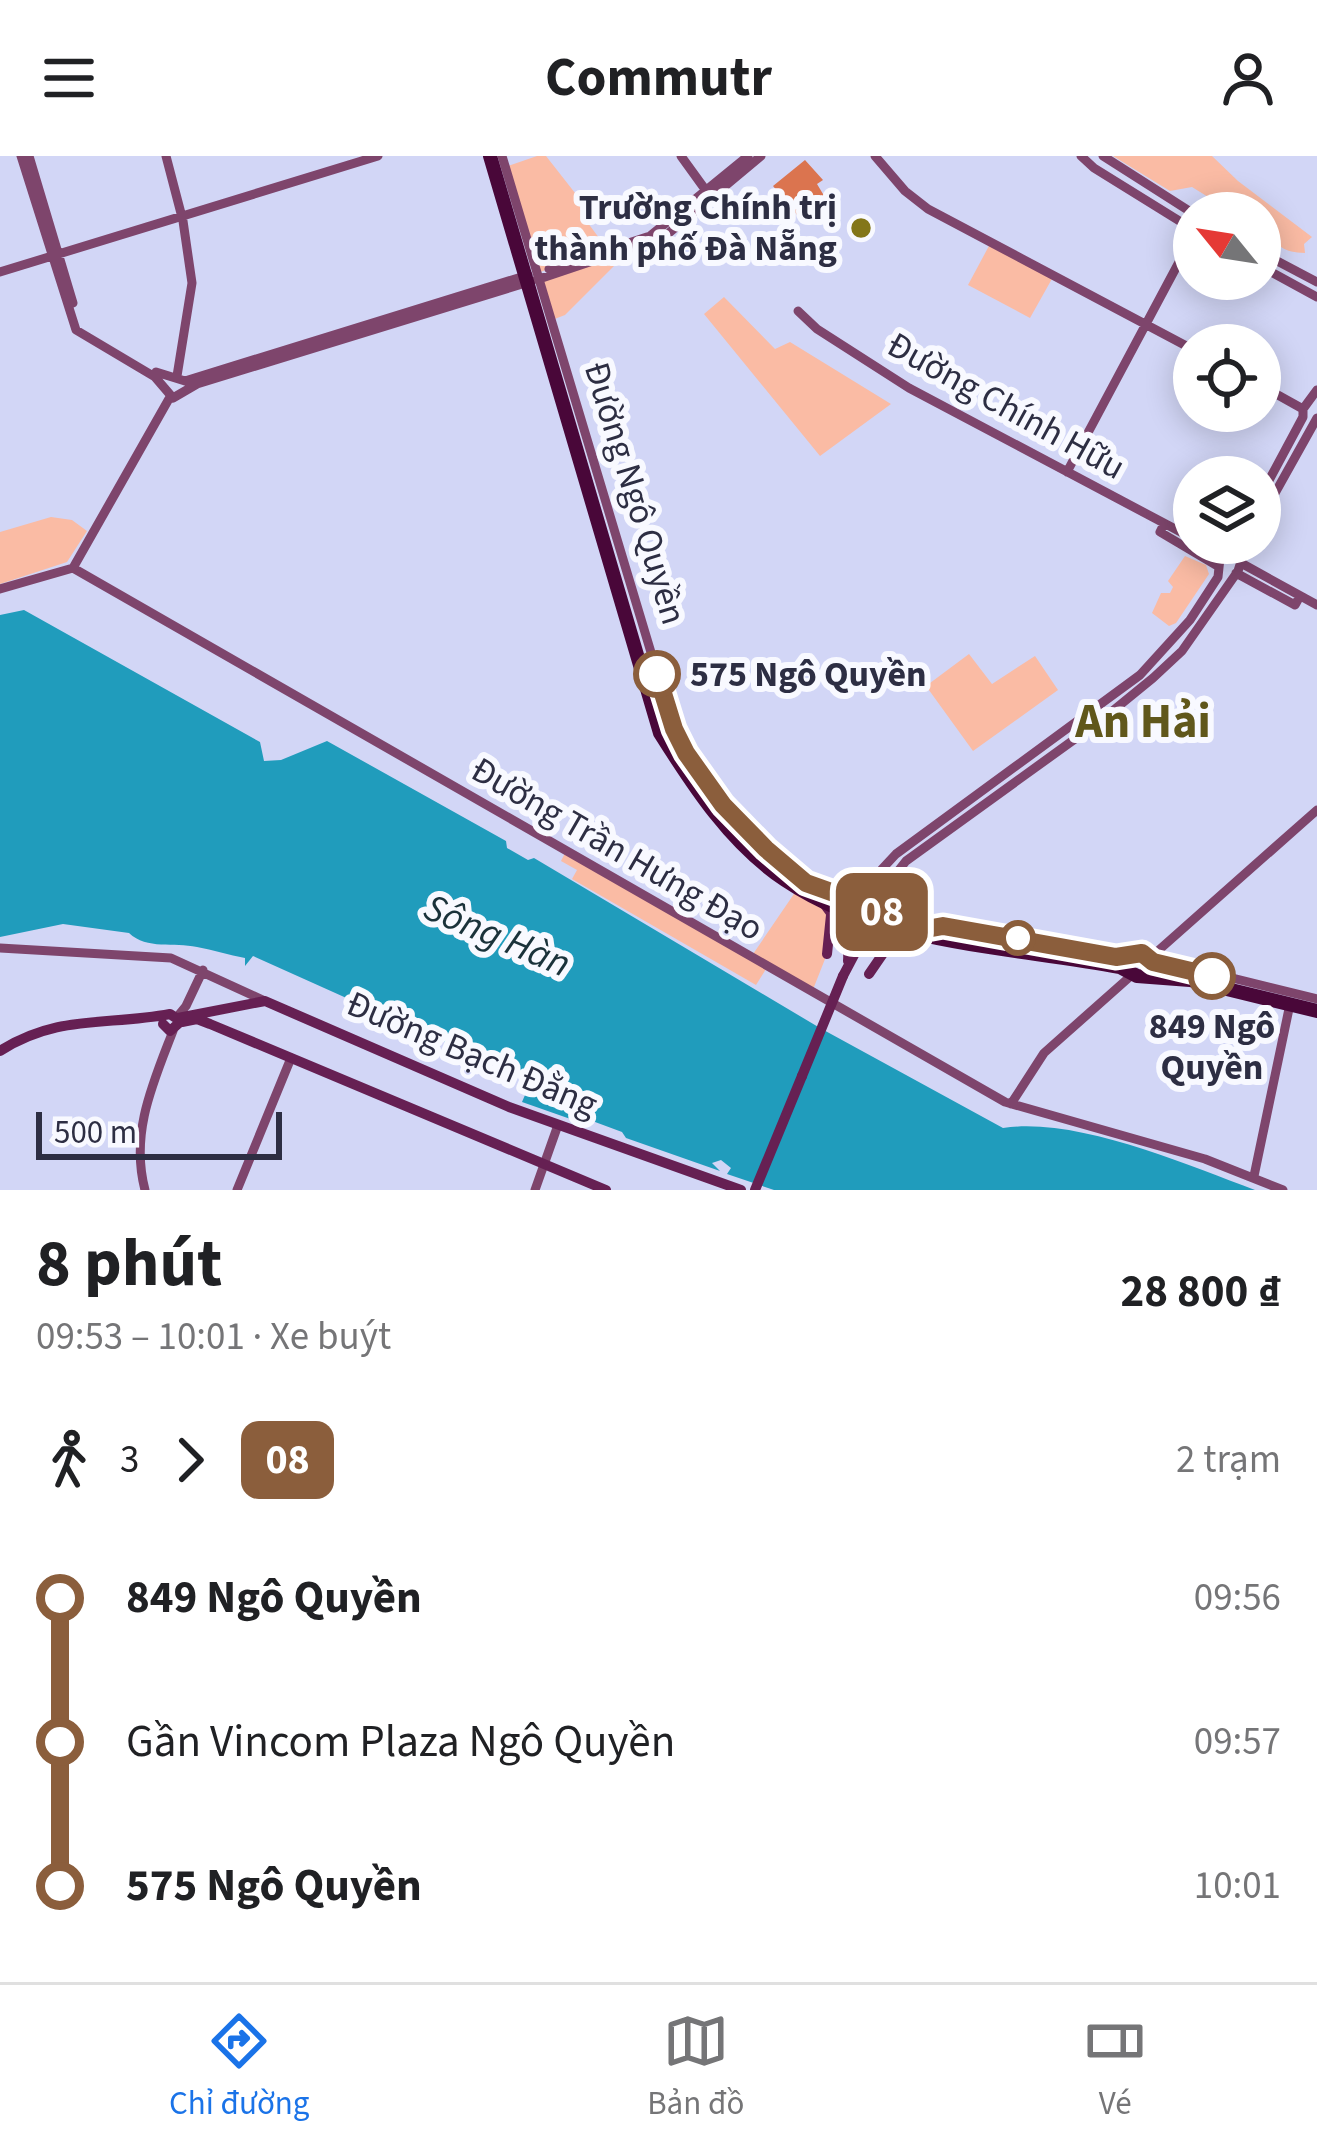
<!DOCTYPE html>
<html lang="vi">
<meta charset="utf-8">
<style>
body{margin:0;font-family:"Source Sans 3",sans-serif;background:#f2f2f2;color:#202124;height:100vh;display:flex;flex-direction:column;font-size:45px;white-space:nowrap}
*{box-sizing:border-box;margin:0}
p{font-size:39px;color:#757577}
.icon{flex:none;width:66px;height:66px;fill:none;stroke:currentColor;stroke-width:2;stroke-linecap:round;stroke-linejoin:round}
.map{position:relative;height:1034px;overflow:hidden}
.sheet{display:flex;flex-direction:column;background:#fff;flex:1}
.sheet>*{flex:none}
.badge{padding:0 24px;border-radius:18px;font-size:42px;line-height:78px}
.needle{width:78px;rotate:300deg}
.fabs{position:absolute;left:1173px;top:36px;display:grid;gap:24px}
.fabs a{display:grid;place-items:center;width:108px;height:108px;border-radius:50%;background:#fff;box-shadow:0 6px 30px #0003;font-size:60px}
.scale{position:absolute;left:36px;bottom:30px;width:246px;box-sizing:border-box;padding-left:12px;border:6px solid #2d2e43;border-top:0;font-size:33px;line-height:42px;white-space:nowrap;color:#2d2e43;-webkit-text-stroke:9px #f8f9ff;paint-order:stroke}
.map>.badge{position:absolute;translate:-50% -50%;box-shadow:0 0 0 6px #fff}
.legs{display:flex;align-items:center;gap:18px;height:132px;padding:0 36px;font-size:39px}
.legs p{margin-inline-start:auto}
.overview{display:flex;align-items:center;justify-content:space-between;height:204px;padding:0 36px}
h1{font-size:66px;font-weight:700;line-height:90px}
ul{padding:0 36px;list-style:none}
li{display:flex;align-items:center;gap:42px;height:144px;font-size:45px}
li i{display:grid;place-items:center;width:18px;height:100%;margin:0 15px;background:currentColor}
li i::after{content:'';width:30px;height:30px;margin:-15px;border:9px solid;border-radius:50%;background:#fff}
li p{margin-inline-start:auto}
li:first-child i{background:linear-gradient(#0000 50%,currentColor 0)}
li:last-child i{background:linear-gradient(currentColor 50%,#0000 0)}
header{display:flex;justify-content:space-between;align-items:center;height:156px;padding:0 36px;background:#fff;font-size:54px;font-weight:700}
.tabs{display:flex;justify-content:space-around;align-items:center;height:168px;border-top:3px solid #e0e0e0;background:#fff;font-size:33px;color:#757577}
.tabs a{display:grid;justify-items:center;gap:6px}
.tabs .active{color:#1a73e8}
.map>svg:first-child{display:block}
.green{fill:#fabba4}
.forest{fill:#db744f}
.water{fill:#209cbc}
.lines{fill:none;stroke-linecap:round;stroke-linejoin:round}
.secondary{stroke:#7e456c;stroke-width:9}
.primary{stroke:#662053;stroke-width:10}
.highway{stroke:#490739;stroke-width:14}
.primary-bridge{stroke:#662053;stroke-width:10}
.line-1-casing{stroke:#fff;stroke-width:27}
.line-1{stroke:#8b5e3c;stroke-width:18}
.poi-dot{fill:#837619;stroke:#f8f9ff;stroke-width:4.5}
.stop-1-dot{fill:#fff;stroke:#8b5e3c;stroke-width:6}
.labels{text-anchor:middle;dominant-baseline:central;stroke-width:12;stroke-linejoin:round;paint-order:stroke}
.poi-label{font-size:36px;font-weight:bold;fill:#2d2e43;stroke:#f8f9ff;text-anchor:end}
.street-label{font-size:36px;fill:#2d2e43;stroke:#f8f9ff}
.stop-label{font-size:36px;font-weight:bold;fill:#2d2e43;stroke:#f8f9ff;text-anchor:start}
.water-label{font-size:39px;font-style:italic;fill:#1a323a;stroke:#f8f9ff}
.district-label{font-size:48px;font-weight:bold;fill:#60571b;stroke:#f8f9ff}
</style>
<header><svg class="icon" aria-label="menu" viewBox="0 0 24 24"><path d="M4 6h16M4 12h16M4 18h16"/></svg>Commutr<svg class="icon" aria-label="person" viewBox="0 0 24 24"><circle cx="12" cy="8" r="4"/><path d="M4 21q1-7 8-7t8 7"/></svg></header>
<div class="map">
<svg width="1317" height="1034" viewBox="0 0 1317 1034">
<rect width="100%" height="100%" fill="#d2d6f6"/>
<path class="green" d="M537 0H546L586 51 582 59 608 94 537 117 505 11Z
M1113 0H1212L1238 25 1312 81 1304 88 1305 97C1284 96 1276 92 1270 71H1260V57H1234L1192 31 1170 35Z
M990 88 1053 121 1030 162 968 129Z
M621 96 623 101 565 159 552 164 539 123Z
M724 141 775 193 790 186 891 248 820 300 704 158Z
M51 361 72 364 87 375 67 406 0 428V376Z
M1185 400 1206 409 1209 418 1176 467 1169 470 1152 457 1161 437H1170L1173 431 1168 425Z
M969 498 992 528 1035 500 1058 534 973 595 926 530Z
M565 697 766 813 756 829 572 723 577 714 561 705Z
M798 732 831 756 827 798 812 836 751 801Z"/>
<path class="forest" d="M805 4 823 24 817 28 829 48 808 66 802 65 773 30Z"/>
<path class="water" d="M24 454 260 586 264 605 281 604 327 585 506 685 507 692 528 704 534 702 820 872 1003 972C1077 961 1184 1008 1255 1034H774L727 1018 731 1012 721 1004 712 1007 720 1015 626 982 622 976 587 963 579 966 522 946 525 939 521 936 525 935 520 920 253 800 245 810V802C229 799 213 794 197 791 174 786 147 794 129 777L63 768 0 781V459Z"/>
<g class="lines">
<path class="secondary" d="M21 0 76 174 155 221 173 242 197 228 532 125
M29 0 73 147
M166 0 183 65 192 127 177 220
M502 0 674 573 694 610 723 649 806 727
M681 0 707 36
M875 0 905 35 928 53 1194 194
M1081 0 1094 12 1194 74
M1103 0 1194 58
M1260 96 1317 126
M1260 110 1317 141
M549 113 650 80 748 0
M0 116 378 0
M539 123 664 81 761 0
M798 155 817 173 909 232 1194 383
M156 216 185 225 528 119
M1260 229 1303 253
M1067 316 1194 78
M1260 341 1303 261V253L1317 234
M1260 364 1317 262
M1164 368 1160 376 1219 411
M1202 387 1227 397
M1241 407 1317 449
M73 412 1005 946 1205 1003 1283 1034
M73 412 170 241
M1236 417 1295 449 1300 440
M0 433 73 412
M865 751 882 713 896 698 1140 519 1190 464 1218 421 1220 402 1235 387
M877 753 891 724 906 705 1104 562 1153 522 1182 495 1238 415 1247 387
M932 772 943 770 1101 795 1107 799
M0 792 171 802 265 845
M1151 801 1317 654
M1200 814 1317 843
M177 861 186 850 203 814
M1011 948 1044 897 1133 818
M1254 1020 1290 848
M145 1034C130 977 153 927 173 875
M237 1034 291 902
M535 1034 558 969"/>
<path class="primary" d="M891 724 892 749 900 757
M842 737 861 736 879 718
M825 749C838 766 850 783 848 805
M827 798 831 759
M869 818 891 786 911 776
M843 820 872 765
M178 862 265 845 509 951 741 1034
M182 866 197 863 210 868 606 1034
M163 868 170 875 179 867
M0 895C58 858 107 870 170 858L179 864
M755 1034 802 920"/>
<path class="highway" d="M490 0 660 577C694 631 731 688 785 724 882 789 1008 790 1120 811L1137 820 1190 824 1317 855
M803 725 922 769
M1104 799 1145 797 1153 806 1201 818"/>
<path class="primary-bridge" d="M802 920 843 820"/>
</g>
<g class="lines">
<defs>
<path id="line-1" d="M657 518 674 573 686 597 723 649 766 693 806 727 932 772 943 770 1116 801 1142 797 1153 806 1212 820"/>
</defs>
<use href="#line-1" class="line-1-casing"/>
<use href="#line-1" class="line-1"/>
</g>
<circle class="poi-dot" cx="861" cy="72" r="12"/>
<g class="stop-1-dot">
<circle cx="657" cy="518" r="21"/>
<circle cx="1018" cy="782" r="15"/>
<circle cx="1212" cy="820" r="21"/>
</g>
<g class="labels">
<g class="poi-label">
<text x="837" y="51">Trường Chính trị<tspan x="837" dy="41">thành phố Đà Nẵng</tspan></text>
</g>
<g class="street-label">
<text transform="translate(1006 250) rotate(29)">Đường Chính Hữu</text>
<text transform="translate(635 337) rotate(73)">Đường Ngô Quyền</text>
<text transform="translate(617 693) rotate(30)">Đường Trần Hưng Đạo</text>
<text transform="translate(472 898) rotate(23)">Đường Bạch Đằng</text>
</g>
<g class="stop-label">
<text x="690" y="518">575 Ngô Quyền</text>
<text x="1212" y="870" text-anchor="middle">849 Ngô<tspan x="1212" dy="41">Quyền</tspan></text>
</g>
<g class="water-label">
<text transform="translate(497 780) rotate(23)">Sông Hàn</text>
</g>
<g class="district-label">
<text x="1143" y="566">An Hải</text>
</g>
</g>
</svg>
<div class="fabs">
<a><svg class="needle" viewBox="-14 -14 28 28"><path d="M0-13l5 13h-10z" fill="#e53935"/><path d="M0 13l5-13h-10z" fill="#757577"/></svg></a>
<a><svg class="icon" aria-label="locate" viewBox="0 0 24 24"><circle cx="12" cy="12" r="6"/><path d="M12 2v4M12 18v4M2 12h4M18 12h4"/></svg></a>
<a><svg class="icon" aria-label="layers" viewBox="0 0 24 24"><path d="M12 4l9 5-9 5-9-5zM3 14l9 5 9-5"/></svg></a>
</div>
<div class="scale">500 m</div>
<b class="badge" style="left:882px;top:756px;background:#8b5e3c;color:#fff">08</b>
</div>
<section class="sheet">
<div class="overview"><div><h1>8 phút</h1><p>09:53 – 10:01 · Xe buýt</p></div><b>28 800 ₫</b></div>
<div class="legs"><svg class="icon" aria-label="walk" viewBox="0 0 24 24"><circle cx="13" cy="4" r="2"/><path d="M13 8l-2 6 4 7M11 14l-3 7M7 12l3-4h3l4 4"/></svg>3<svg class="icon" aria-label="forward" viewBox="0 0 24 24"><path d="M9 5l7 7-7 7"/></svg><b class="badge" style="background:#8b5e3c;color:#fff">08</b><p>2 trạm</p></div>
<ul>
<li><i style="color:#8b5e3c"></i><b>849 Ngô Quyền</b><p>09:56</p></li>
<li><i style="color:#8b5e3c"></i><span>Gần Vincom Plaza Ngô Quyền</span><p>09:57</p></li>
<li><i style="color:#8b5e3c"></i><b>575 Ngô Quyền</b><p>10:01</p></li>
</ul>
</section>
<nav class="tabs">
<a class="active"><svg class="icon" aria-label="directions" viewBox="0 0 24 24"><path d="M12 3l9 9-9 9-9-9zM9 14v-3h6M13 9l2 2-2 2"/></svg>Chỉ đường</a>
<a><svg class="icon" aria-label="map" viewBox="0 0 24 24"><path d="M3 6l6-2 6 2 6-2v14l-6 2-6-2-6 2zM9 4v14M15 6v14"/></svg>Bản đồ</a>
<a><svg class="icon" aria-label="tickets" viewBox="0 0 24 24"><path d="M3 7h18v10H3zM15 7v10"/></svg>Vé</a>
</nav>
